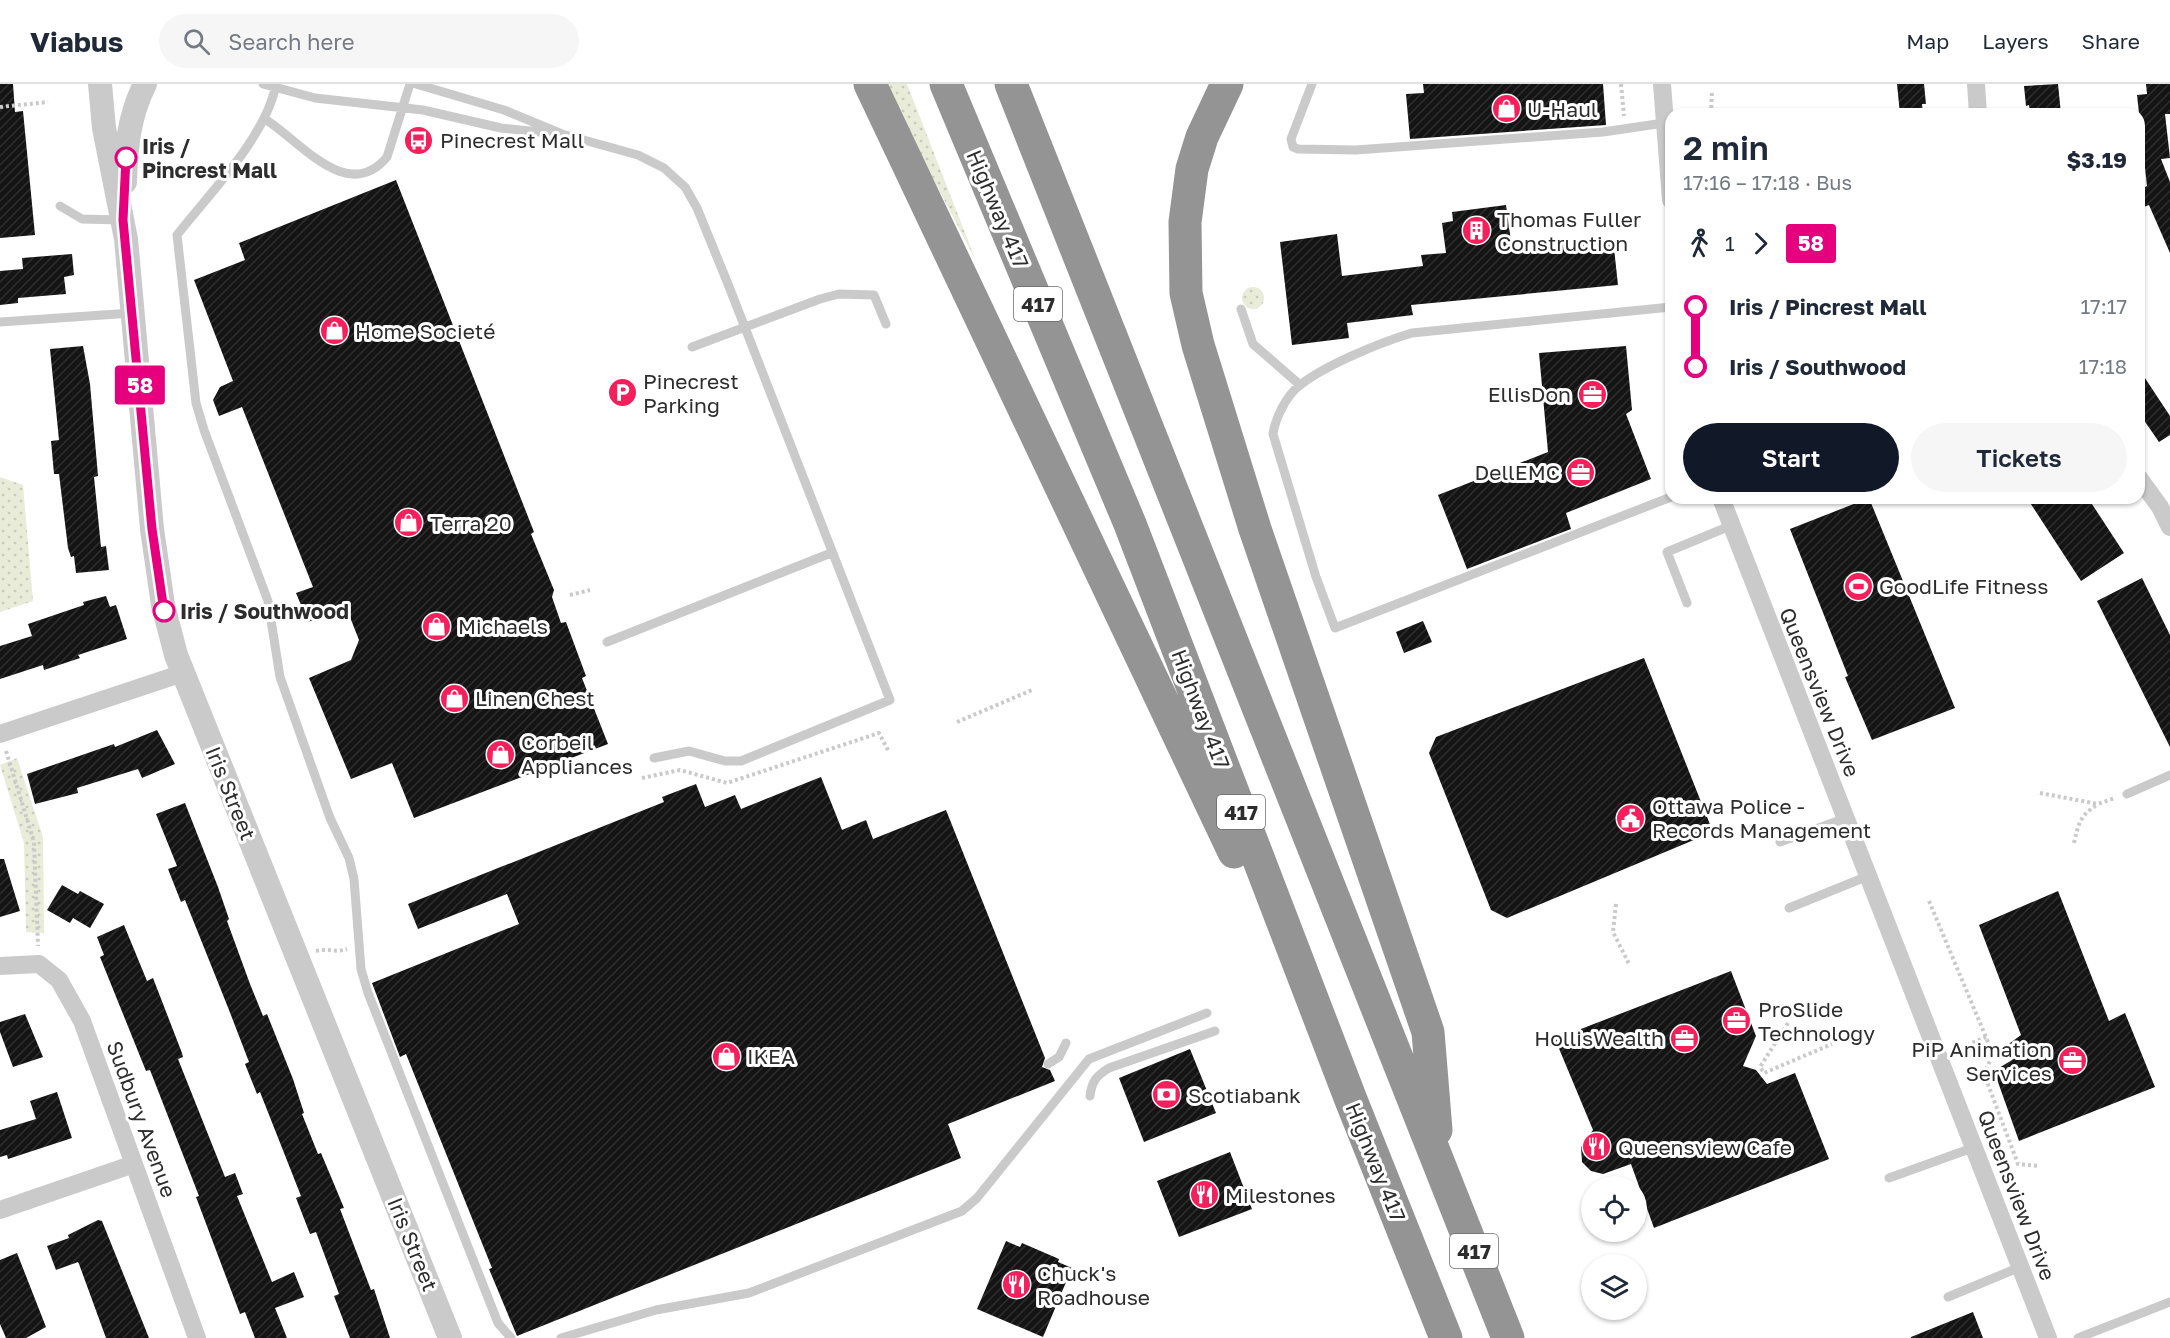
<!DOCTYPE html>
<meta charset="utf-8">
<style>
body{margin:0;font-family:"Golos Text",sans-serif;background:#f6f6f7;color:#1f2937;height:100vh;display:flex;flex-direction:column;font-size:22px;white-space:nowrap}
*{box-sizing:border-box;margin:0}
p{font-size:20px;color:#747a83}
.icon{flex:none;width:33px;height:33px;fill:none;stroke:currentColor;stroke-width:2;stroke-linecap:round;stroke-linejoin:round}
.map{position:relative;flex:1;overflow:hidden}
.sheet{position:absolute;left:1665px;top:24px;width:480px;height:396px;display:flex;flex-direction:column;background:#fff;border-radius:18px;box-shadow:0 2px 4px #0004}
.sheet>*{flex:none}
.badge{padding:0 12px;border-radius:4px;font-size:21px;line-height:39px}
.fabs{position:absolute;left:1581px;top:1092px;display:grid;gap:12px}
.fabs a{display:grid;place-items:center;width:66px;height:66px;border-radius:50%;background:#fff;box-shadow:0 2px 4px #0004;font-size:30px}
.map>.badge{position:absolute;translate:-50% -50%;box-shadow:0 0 0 3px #fff}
.legs{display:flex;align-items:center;gap:9px;height:66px;padding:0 18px;font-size:20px}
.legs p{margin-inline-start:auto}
.headline{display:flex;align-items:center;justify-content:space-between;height:102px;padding:0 18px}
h1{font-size:33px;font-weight:600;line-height:45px}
.cta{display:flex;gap:12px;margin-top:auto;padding:12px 18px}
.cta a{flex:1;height:69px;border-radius:36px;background:#111827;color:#fff;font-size:24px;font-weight:600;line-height:69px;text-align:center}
.cta a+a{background:#f6f6f7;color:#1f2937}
ul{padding:0 18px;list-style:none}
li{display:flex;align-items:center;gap:21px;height:60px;font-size:22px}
li i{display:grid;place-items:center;width:9px;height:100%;margin:0 8px;background:currentColor}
li i::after{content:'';width:15px;height:15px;margin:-8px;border:4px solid;border-radius:50%;background:#fff}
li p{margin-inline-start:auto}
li:first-child i{background:linear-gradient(#0000 50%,currentColor 0)}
li:last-child i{background:linear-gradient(currentColor 50%,#0000 0)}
header{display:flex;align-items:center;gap:36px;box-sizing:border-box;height:84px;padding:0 30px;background:#fff;border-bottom:2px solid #e0e1e3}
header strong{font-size:28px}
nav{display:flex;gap:33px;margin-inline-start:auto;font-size:21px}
.search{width:420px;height:54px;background:#f6f6f7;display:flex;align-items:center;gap:15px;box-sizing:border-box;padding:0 21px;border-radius:33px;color:#747a83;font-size:22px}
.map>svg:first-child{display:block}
.grass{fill:url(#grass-dots)}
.building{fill:url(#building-hatch)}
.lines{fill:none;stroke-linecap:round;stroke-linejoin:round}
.path{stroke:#cacaca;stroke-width:4;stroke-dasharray:3 3;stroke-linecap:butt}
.service{stroke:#cacaca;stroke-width:9}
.minor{stroke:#cacaca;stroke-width:18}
.tertiary{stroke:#cacaca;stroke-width:24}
.motorway{stroke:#949494;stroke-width:33}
.line-1-casing{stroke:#fff;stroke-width:14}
.line-1{stroke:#e6007e;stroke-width:9}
.stop-1-dot{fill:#fff;stroke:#e6007e;stroke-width:3}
.labels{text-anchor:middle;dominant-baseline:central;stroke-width:6;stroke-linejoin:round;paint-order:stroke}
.shield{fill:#fff;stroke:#6c6c6c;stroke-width:1.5}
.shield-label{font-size:20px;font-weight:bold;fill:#2d2d2d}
.poi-label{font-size:21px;fill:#2d2d2d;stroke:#fff;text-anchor:start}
.stop-label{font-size:21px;font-weight:bold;fill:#2d2d2d;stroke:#fff;text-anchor:start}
.street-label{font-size:21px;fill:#2d2d2d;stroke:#fff}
</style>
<header>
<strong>Viabus</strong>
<div class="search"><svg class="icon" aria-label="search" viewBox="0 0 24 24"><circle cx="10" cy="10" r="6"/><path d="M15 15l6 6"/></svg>Search here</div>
<nav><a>Map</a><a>Layers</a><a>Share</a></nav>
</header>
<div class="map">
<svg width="2170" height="1254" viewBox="0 0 2170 1254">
<defs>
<pattern id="grass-dots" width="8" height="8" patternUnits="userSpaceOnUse" patternTransform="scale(1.5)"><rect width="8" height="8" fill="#e8ecd9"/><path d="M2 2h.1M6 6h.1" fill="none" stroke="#c7cbbb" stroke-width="1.8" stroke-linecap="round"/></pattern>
<pattern id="building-hatch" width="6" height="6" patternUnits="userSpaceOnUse" patternTransform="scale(1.5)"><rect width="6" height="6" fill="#141414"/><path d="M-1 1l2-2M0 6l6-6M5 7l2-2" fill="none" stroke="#2e2e2e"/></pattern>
</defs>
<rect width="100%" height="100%" fill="#fff"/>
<path class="grass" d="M884 0H907L976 177Z
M1242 214a11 11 0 1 1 22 0a11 11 0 1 1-22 0Z
M0 393 23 401 33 517 0 528Z
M17 674 43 753 44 849 26 848 24 759 0 681Z"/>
<path class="building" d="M0 0H13L15 28 23 27 35 151 0 154Z
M1423 0H1603L1606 41 1410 55 1406 10 1424 9Z
M1897 0H1924L1926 20H1922L1923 30H1900Z
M2058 0 2061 30H2030L2029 21 2026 22 2024 2Z
M2146 0H2170V30H2165L2170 74 2161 75 2170 98V169L2149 121 2139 125V106L2147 102 2137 11 2147 10Z
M396 96 534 448 531 450 554 506 552 513 561 539 566 538 586 592 582 594 608 660 414 734 392 679 351 695 309 594 351 576 359 556 346 523 308 538 296 509 313 503 242 323 219 332 213 316 220 303 233 297 194 196 245 176 239 159Z
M1506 121 1512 164 1613 155 1618 201 1411 221 1413 231 1347 239 1349 254 1292 261 1280 158 1337 150 1342 192 1423 182 1421 171 1446 169 1442 139 1453 137 1452 128Z
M72 170 74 191 64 193 66 210 18 214V219L0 221V187L23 185 22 174Z
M83 262 90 300 98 392 94 393 101 463 106 462 109 486 76 489 74 472 71 473 68 464 59 390H54L51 357 59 356 50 265Z
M1626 262 1632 326 1626 330 1651 395 1566 429 1571 445 1467 485 1438 411 1548 368 1539 269Z
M2139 285 2170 332V351L2159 358 2139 329Z
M1869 414 1955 624 1872 656 1845 593 1848 592 1790 445Z
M2027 414H2088L2124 469 2081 497Z
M2142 494 2170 551V663L2097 517Z
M106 512 110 523 116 521 127 555 78 571 80 574 44 586 43 581 0 595V562L32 552 28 540 84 521 83 518Z
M1423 537 1432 558 1404 569 1396 548Z
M1644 574 1713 748 1507 834 1491 826 1429 669 1436 653Z
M157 646 175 680 142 694 138 685 77 704 78 709 35 720 27 690 114 660 115 663Z
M821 693 842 746 866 736 873 755 946 726 1045 974 1042 983 1050 986 1055 997 948 1040 961 1074 517 1252 489 1185 492 1184 406 970 400 973 372 899 519 840 507 810 418 845 408 820 664 718 662 713 696 700 705 723 735 711 741 725Z
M185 719 218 803 229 835 227 837 250 900 263 932 267 930 293 995 304 1029 302 1030 318 1070 321 1069 334 1100 344 1124 340 1125 371 1206 374 1205 390 1254H350L334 1212 339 1210 316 1148 310 1150 296 1114 301 1112 260 1008 257 1010 245 980 249 978 229 926 185 816 181 818 168 785 177 782 156 730Z
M0 775H4L20 827 0 833Z
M62 801 78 810 80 807 104 820 90 844 73 834 70 839 47 826Z
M2058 807 2109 937 2125 929 2155 1003 2019 1057 1994 987 2012 976 2006 962 2021 951 1979 841Z
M124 841 147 897 153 894 182 969 183 973 178 975 225 1093 235 1089 243 1110 237 1112 272 1198 294 1188 304 1213 275 1224 287 1254H255L245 1228 240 1230 196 1113 199 1112 150 986 146 987 100 873 104 871 97 853Z
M1731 887 1756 952 1743 982 1756 986 1767 1000 1795 989 1829 1075 1654 1144 1631 1080 1603 1090 1591 1087 1582 1078 1581 1063 1593 1046 1555 955Z
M25 930 43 973 13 983 0 948V938Z
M1190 965 1216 1029 1144 1058 1119 994Z
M57 1008 72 1054 8 1075 7 1071 0 1073V1046L36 1035 30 1017Z
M1230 1068 1252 1125 1179 1153 1157 1097Z
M98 1136 102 1137 149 1254H106L79 1180 78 1178 56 1186 47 1162 69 1154 68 1151Z
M1006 1157 1020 1163 1022 1159 1059 1175 1058 1178 1072 1184 1043 1253 977 1225Z
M17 1169 46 1243 26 1254H6L0 1240V1176Z
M1973 1228 1983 1254H1911V1253Z"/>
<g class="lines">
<path class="path" d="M1621 0 1624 32
M0 23 48 18
M1711 30 1712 6
M570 511 590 506
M957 638 1032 606
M6 667 34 758 38 862
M642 694 680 686 727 699 879 649 889 668
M2040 709 2098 720 2115 714
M2074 759C2078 741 2080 731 2097 721
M1929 817 1993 970 1984 990 2018 1080 2040 1082
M1616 820 1613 848 1630 882
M316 867C327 864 336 869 347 865
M1788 939 1760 983 1764 989 1832 960
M1956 966 1986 953
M1993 970 2009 969"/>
<path class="service" d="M263 0 315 14 423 26 501 44 550 49
M416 0 504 26 562 50 638 71 664 84 685 103 697 124 728 200 890 616 741 677H725L689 667 654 674
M1312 0 1291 55 1293 63 1298 65 1356 66 1603 48 1664 39
M275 5C263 56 209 110 177 151L196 319 204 346 268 517 280 593 330 734 349 774 354 795 361 885 368 909 498 1239 511 1254
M265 35C301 58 348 120 387 73L410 0
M60 122 82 135 120 136
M1671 223 1412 249C1381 258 1323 282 1299 302 1286 312 1275 335 1273 350L1316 493 1335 544 1671 413
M1241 225 1253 260 1300 301
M0 238 132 229
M692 263 820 215 839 210 874 211 886 240
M1687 519 1667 468 1730 442
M607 558 831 469
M2127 710 2170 691
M1780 758 1846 734
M1789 824 1868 792
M1048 980 1059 973 1066 959
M1090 1012C1092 997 1096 992 1109 984L1215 947
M1889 1094 1975 1063
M1948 1213 2020 1183
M561 1254 656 1226 749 1209 962 1127 977 1114 1089 975 1207 929
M2078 1254 2170 1218"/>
<path class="minor" d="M1662 0 1671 116
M1976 0 1978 30
M2139 394 2160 423 2170 443
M1721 414 2048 1254
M0 650 183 589
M0 882 39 880 59 896 82 937 197 1254
M0 1126 134 1080"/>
<path class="tertiary" d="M100 0 104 44 126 155 152 445 163 521 176 571 450 1254
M125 98C126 63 129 32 145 0"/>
<path class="motorway" d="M870 0 1234 768
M946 0 1130 440 1351 1016 1446 1254
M1011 0 1508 1254
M1227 0 1202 53 1192 85 1185 138 1186 209 1198 261 1255 445 1428 948 1436 1046"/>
</g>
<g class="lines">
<defs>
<path id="line-1" d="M126 74 123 136 152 445 164 527"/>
</defs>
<use href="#line-1" class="line-1-casing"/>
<use href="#line-1" class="line-1"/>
</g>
<defs>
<symbol id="shop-disc" viewBox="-11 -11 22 22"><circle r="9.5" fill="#f51f5b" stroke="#fff"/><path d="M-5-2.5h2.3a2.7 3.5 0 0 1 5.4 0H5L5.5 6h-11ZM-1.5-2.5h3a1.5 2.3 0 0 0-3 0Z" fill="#fff"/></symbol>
<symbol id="bus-disc" viewBox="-11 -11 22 22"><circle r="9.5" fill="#f51f5b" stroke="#fff"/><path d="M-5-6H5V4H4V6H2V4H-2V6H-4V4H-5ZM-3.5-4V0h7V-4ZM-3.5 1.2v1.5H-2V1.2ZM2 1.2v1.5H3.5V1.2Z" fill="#fff"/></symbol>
<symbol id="building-disc" viewBox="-11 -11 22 22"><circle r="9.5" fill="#f51f5b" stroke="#fff"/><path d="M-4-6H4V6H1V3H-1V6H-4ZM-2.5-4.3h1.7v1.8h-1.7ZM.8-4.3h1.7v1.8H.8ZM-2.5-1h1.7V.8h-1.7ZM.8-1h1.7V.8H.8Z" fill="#fff"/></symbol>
<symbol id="parking-disc" viewBox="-11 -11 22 22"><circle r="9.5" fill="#f51f5b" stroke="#fff"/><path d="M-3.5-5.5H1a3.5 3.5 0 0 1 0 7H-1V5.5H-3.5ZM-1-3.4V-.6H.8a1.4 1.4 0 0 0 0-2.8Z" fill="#fff"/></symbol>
<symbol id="office-disc" viewBox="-11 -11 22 22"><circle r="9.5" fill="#f51f5b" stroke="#fff"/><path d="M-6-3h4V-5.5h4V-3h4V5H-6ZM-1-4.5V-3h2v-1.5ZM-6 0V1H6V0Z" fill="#fff"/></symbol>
<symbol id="stadium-disc" viewBox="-11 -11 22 22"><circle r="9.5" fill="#f51f5b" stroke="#fff"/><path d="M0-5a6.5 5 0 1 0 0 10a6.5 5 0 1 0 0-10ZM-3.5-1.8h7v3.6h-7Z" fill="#fff"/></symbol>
<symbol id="civic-disc" viewBox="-11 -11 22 22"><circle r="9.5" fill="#f51f5b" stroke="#fff"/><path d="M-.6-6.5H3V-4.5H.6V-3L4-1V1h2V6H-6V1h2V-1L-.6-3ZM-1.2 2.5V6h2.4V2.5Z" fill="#fff"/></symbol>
<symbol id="bank-disc" viewBox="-11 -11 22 22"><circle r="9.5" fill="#f51f5b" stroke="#fff"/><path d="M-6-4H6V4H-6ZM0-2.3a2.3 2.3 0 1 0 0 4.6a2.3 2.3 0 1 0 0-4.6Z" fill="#fff"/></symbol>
<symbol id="restaurant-disc" viewBox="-11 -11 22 22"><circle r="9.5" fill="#f51f5b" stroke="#fff"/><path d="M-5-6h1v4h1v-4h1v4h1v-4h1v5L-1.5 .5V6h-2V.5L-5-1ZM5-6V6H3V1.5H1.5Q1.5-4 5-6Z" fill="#fff"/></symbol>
</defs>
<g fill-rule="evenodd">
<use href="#shop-disc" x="1490" y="8" width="33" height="33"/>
<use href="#bus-disc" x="402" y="40" width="33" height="33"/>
<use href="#building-disc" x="1460" y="130" width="33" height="33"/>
<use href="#shop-disc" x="318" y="230" width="33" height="33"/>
<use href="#parking-disc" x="606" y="292" width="33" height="33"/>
<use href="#office-disc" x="1576" y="294" width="33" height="33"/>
<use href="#office-disc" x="1564" y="372" width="33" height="33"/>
<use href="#shop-disc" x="392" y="422" width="33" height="33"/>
<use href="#stadium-disc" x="1842" y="486" width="33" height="33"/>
<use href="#shop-disc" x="420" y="526" width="33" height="33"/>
<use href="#shop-disc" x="438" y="598" width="33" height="33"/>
<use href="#shop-disc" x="484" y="654" width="33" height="33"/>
<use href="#civic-disc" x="1614" y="718" width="33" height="33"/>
<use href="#office-disc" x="1720" y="920" width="33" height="33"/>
<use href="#office-disc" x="1668" y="938" width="33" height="33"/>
<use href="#shop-disc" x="710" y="956" width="33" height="33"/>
<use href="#office-disc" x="2056" y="960" width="33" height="33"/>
<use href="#bank-disc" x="1150" y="994" width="33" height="33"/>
<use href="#restaurant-disc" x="1580" y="1046" width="33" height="33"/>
<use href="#restaurant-disc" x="1188" y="1094" width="33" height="33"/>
<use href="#restaurant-disc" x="1000" y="1184" width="33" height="33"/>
</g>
<g class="stop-1-dot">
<circle cx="126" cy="74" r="10"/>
<circle cx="164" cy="527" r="10"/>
</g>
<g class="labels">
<g class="shield">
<rect x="1014" y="203" width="48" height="34" rx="4.5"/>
<rect x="1217" y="711" width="48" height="34" rx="4.5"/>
<rect x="1450" y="1150" width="48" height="34" rx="4.5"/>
</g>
<g class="shield-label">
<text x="1038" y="220">417</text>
<text x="1241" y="728">417</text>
<text x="1474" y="1167">417</text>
</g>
<g class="poi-label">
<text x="1527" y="25">U-Haul</text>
<text x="440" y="56">Pinecrest Mall</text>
<text x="1497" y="135">Thomas Fuller<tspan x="1497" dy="24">Construction</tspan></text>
<text x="355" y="247">Home Societé</text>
<text x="643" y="297">Pinecrest<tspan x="643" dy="24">Parking</tspan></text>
<text x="1571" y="310" text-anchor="end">EllisDon</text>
<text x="1560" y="388" text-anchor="end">DellEMC</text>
<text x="430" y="439">Terra 20</text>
<text x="1879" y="502">GoodLife Fitness</text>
<text x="458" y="542">Michaels</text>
<text x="475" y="614">Linen Chest</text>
<text x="521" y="658">Corbeil<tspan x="521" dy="24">Appliances</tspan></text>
<text x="1652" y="722">Ottawa Police -<tspan x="1652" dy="24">Records Management</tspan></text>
<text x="1758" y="925">ProSlide<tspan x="1758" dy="24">Technology</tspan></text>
<text x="1664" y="954" text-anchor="end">HollisWealth</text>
<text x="2052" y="965" text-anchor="end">PiP Animation<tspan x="2052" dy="24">Services</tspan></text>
<text x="747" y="972">IKEA</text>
<text x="1188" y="1011">Scotiabank</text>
<text x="1618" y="1063">Queensview Cafe</text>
<text x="1225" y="1111">Milestones</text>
<text x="1037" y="1189">Chuck's<tspan x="1037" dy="24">Roadhouse</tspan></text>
</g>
<g class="stop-label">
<text x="142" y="62">Iris /<tspan x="142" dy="24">Pincrest Mall</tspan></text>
<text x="180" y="527">Iris / Southwood</text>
</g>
<g class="street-label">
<text transform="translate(998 125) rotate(67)">Highway 417</text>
<text transform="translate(1820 608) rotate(68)">Queensview Drive</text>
<text transform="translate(1201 625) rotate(69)">Highway 417</text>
<text transform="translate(231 709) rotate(68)">Iris Street</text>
<text transform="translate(142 1035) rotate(70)">Sudbury Avenue</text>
<text transform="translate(1376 1078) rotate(68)">Highway 417</text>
<text transform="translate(2017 1111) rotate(69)">Queensview Drive</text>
<text transform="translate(413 1160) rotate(68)">Iris Street</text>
</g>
</g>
</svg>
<div class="fabs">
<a><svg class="icon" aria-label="locate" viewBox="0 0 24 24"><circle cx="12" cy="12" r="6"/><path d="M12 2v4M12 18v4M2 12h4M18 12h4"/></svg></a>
<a><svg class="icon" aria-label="layers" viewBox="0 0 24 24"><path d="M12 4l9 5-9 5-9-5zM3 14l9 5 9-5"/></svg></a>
</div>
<b class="badge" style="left:140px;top:301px;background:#e6007e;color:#fff">58</b>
<section class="sheet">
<div class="headline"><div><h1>2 min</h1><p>17:16 – 17:18 · Bus</p></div><b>$3.19</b></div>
<div class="legs"><svg class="icon" aria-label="walk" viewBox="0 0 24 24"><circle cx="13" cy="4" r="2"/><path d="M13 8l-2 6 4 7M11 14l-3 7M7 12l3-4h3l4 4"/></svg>1<svg class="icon" aria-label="forward" viewBox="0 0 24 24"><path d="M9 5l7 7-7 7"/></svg><b class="badge" style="background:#e6007e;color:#fff">58</b></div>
<ul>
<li><i style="color:#e6007e"></i><b>Iris / Pincrest Mall</b><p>17:17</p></li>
<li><i style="color:#e6007e"></i><b>Iris / Southwood</b><p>17:18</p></li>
</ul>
<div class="cta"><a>Start</a><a>Tickets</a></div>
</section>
</div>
